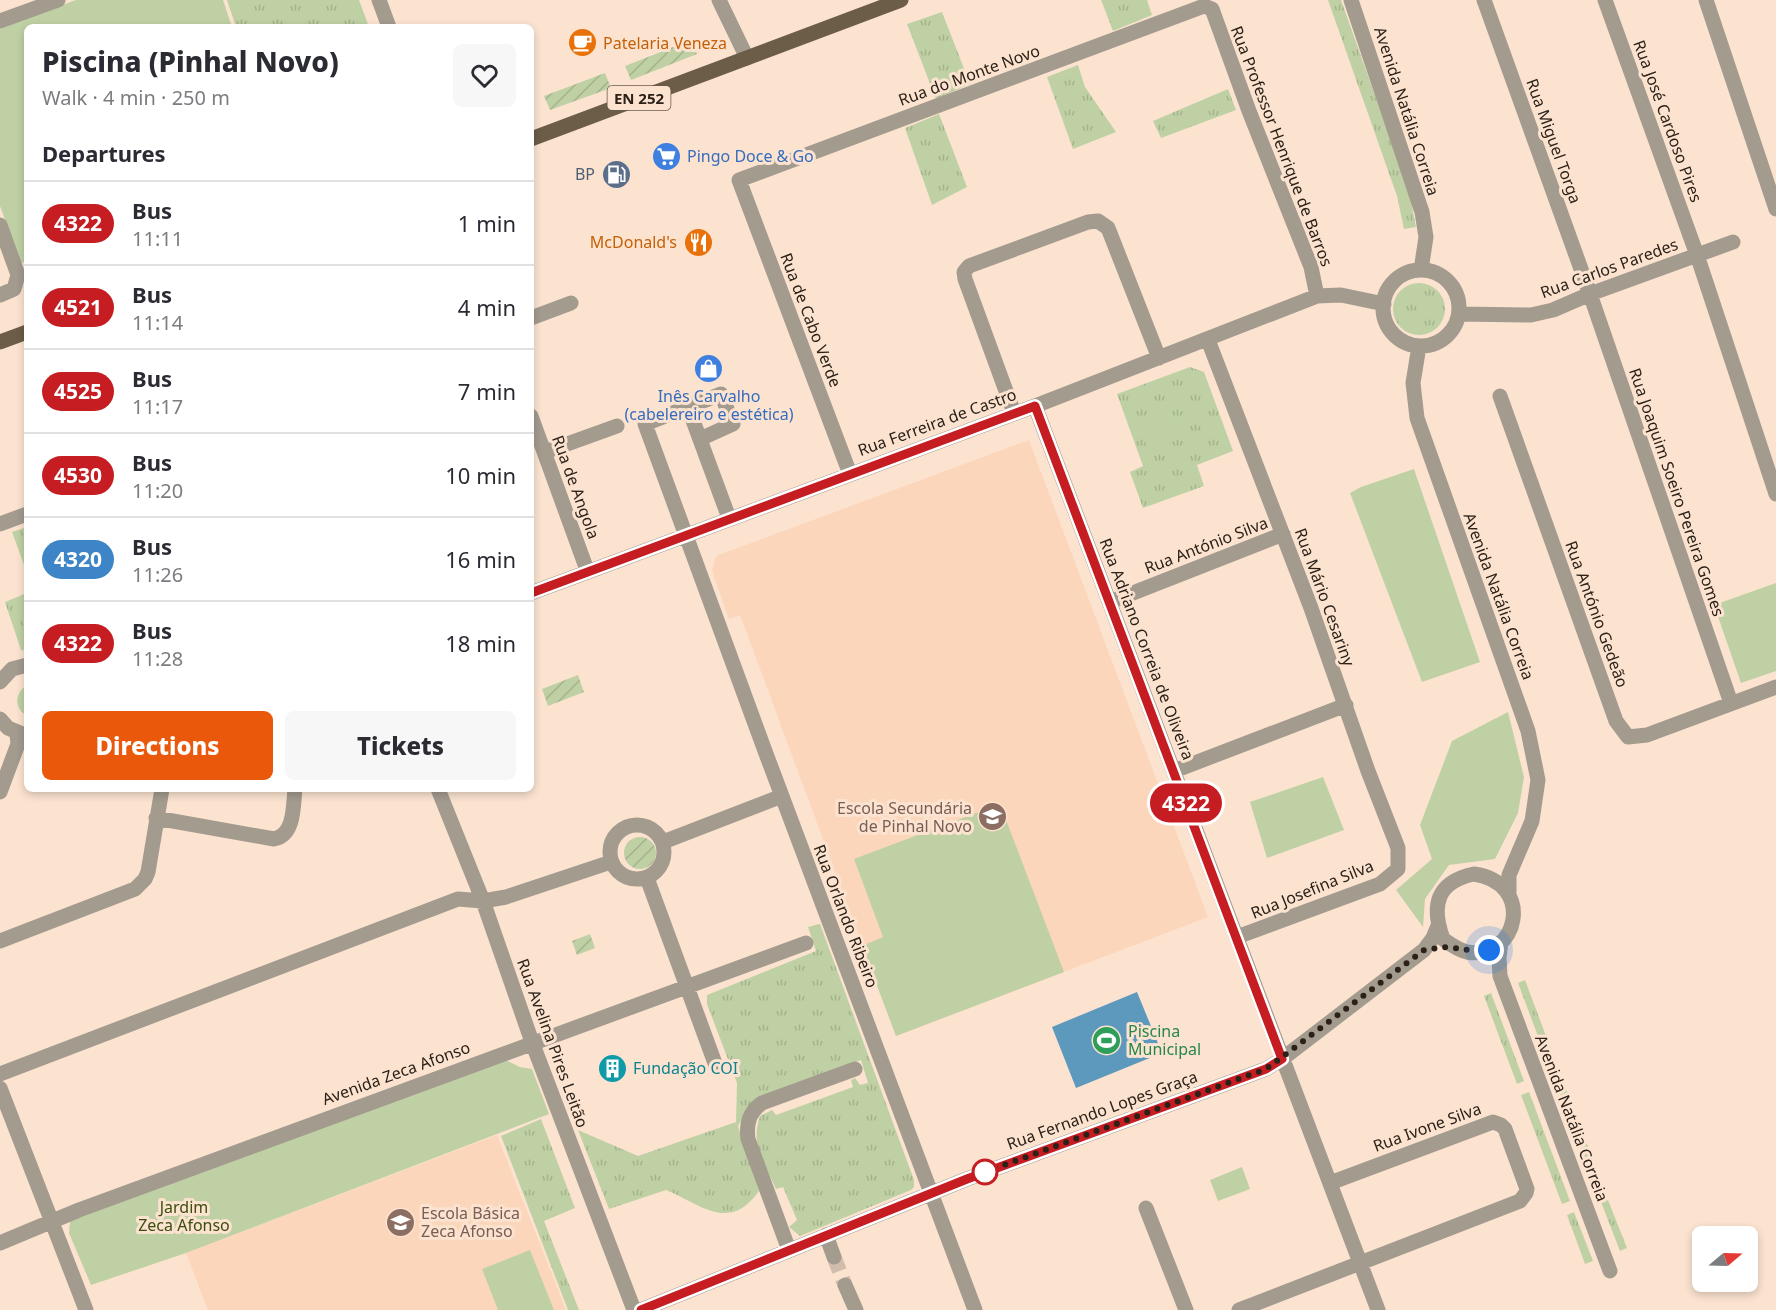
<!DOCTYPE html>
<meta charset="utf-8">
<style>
body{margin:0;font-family:"Noto Sans",sans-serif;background:#f7f7f7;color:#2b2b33;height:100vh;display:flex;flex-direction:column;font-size:22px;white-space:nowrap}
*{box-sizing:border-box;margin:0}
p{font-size:20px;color:#7c7c81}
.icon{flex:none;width:33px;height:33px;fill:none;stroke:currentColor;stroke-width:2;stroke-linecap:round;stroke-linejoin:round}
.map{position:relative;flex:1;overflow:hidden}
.sheet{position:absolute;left:24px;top:24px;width:510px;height:768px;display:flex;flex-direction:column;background:#fff;border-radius:9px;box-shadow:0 3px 9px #0003}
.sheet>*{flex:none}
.badge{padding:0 12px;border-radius:20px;font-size:21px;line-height:39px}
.needle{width:39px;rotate:71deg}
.controls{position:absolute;left:1692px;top:1226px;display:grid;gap:12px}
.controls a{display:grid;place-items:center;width:66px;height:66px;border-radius:9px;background:#fff;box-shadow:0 3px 9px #0003;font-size:30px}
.you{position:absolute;width:30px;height:30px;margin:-15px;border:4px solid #fff;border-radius:50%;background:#1a73e8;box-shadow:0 0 0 9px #1a73e833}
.map>.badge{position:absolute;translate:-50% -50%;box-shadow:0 0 0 3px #fff}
h2{padding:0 18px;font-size:22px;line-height:54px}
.round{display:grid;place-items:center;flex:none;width:63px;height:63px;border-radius:9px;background:#f7f7f7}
.headline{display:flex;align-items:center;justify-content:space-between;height:102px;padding:0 18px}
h1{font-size:28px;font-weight:800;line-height:45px}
.button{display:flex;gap:12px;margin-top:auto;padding:12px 18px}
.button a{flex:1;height:69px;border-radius:9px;background:#ea580c;color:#fff;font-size:24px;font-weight:800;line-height:69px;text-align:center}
.button a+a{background:#f7f7f7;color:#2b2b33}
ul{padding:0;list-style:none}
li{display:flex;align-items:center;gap:18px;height:84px;padding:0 18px;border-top:2px solid #e1e1e2}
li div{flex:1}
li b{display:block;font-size:22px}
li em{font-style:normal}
li .badge{min-width:66px;font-weight:700;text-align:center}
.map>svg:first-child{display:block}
.built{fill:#fcd6ba}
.grass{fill:url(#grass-tufts)}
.park{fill:#bfd1a4}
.garden{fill:url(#garden-furrows)}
.water{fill:#5d98bd}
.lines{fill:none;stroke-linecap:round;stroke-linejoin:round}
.minor-tunnel{stroke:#d2bcab;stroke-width:15;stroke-dasharray:15 8;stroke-linecap:butt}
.minor{stroke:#a49b8f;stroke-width:15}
.major{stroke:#6b5d46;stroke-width:15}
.line-casing{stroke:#fff;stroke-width:14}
.line{stroke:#c61d23;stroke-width:9}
.walk{stroke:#2c2118;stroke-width:6;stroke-dasharray:0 10.8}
.stop-dot{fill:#fff;stroke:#c61d23;stroke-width:3}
.labels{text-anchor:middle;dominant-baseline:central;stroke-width:6;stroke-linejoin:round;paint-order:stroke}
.shield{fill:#fbe3d0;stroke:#6a5b4f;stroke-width:1.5}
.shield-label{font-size:15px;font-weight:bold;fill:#2c2118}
.food-label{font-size:16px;fill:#c56008;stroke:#fbe3d0;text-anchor:start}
.street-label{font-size:16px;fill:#2c2118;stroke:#fbe3d0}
.shop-label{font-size:16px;fill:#366cbe;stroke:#fbe3d0;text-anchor:start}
.service-label{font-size:16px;fill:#4e5e75;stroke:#fbe3d0;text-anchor:end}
.education-label{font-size:16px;fill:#785e54;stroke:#fbe3d0;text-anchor:end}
.leisure-label{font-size:16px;fill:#27864d;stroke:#fbe3d0;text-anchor:start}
.culture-label{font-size:16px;fill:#0d838f;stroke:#fbe3d0;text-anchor:start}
.park-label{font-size:16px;fill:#3a4d0d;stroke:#fbe3d0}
</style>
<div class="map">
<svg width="1776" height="1310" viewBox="0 0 1776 1310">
<defs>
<pattern id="grass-tufts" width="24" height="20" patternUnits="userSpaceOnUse" patternTransform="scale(1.5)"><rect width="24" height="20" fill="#bfd1a4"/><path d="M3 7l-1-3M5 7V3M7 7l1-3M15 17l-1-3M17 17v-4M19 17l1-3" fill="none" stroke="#a4b38c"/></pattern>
<pattern id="garden-furrows" width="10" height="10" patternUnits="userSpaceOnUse" patternTransform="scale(1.5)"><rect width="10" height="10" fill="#bfd1a4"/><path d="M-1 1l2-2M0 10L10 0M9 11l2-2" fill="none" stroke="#a4b38c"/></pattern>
</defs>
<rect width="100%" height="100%" fill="#fbe3d0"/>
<path class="built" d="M1029 440 1208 917 896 1036 740 615 729 619 712 571 716 556Z
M497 1135 566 1310H208L186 1253Z"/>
<path class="grass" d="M227 0H359L369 27H236Z
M1101 0H1147L1152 15 1113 31Z
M1328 0H1341L1409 191 1416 227 1404 229 1397 196Z
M942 12 970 84 936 99 907 24Z
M1078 65 1085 87 1116 132 1073 149 1047 77Z
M1228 89 1236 110 1161 138 1153 121Z
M939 114 967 187 932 205 905 128Z
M1393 309a26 26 0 1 1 52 0a26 26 0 1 1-52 0Z
M1190 367 1204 372 1233 451 1197 465 1204 486 1143 508 1130 472 1143 466 1117 394Z
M27 527V573L12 532Z
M27 593V651L21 650 5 602Z
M27 685V716C14 708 14 694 27 685Z
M820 924 914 1180V1187L911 1190 800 1236 789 1227 797 1220 783 1187 776 1189C764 1162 750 1146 760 1116L772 1110 776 1115 853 1087 851 1080 855 1078 860 1085 868 1083 861 1060 757 1100 747 1111 738 1126 759 1191C729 1233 702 1205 666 1190L609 1209 578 1130 638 1156 736 1122 737 1083 707 1004V995L816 951 808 927Z
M1525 980 1558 1068 1551 1071 1518 983Z
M1491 993 1524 1081 1517 1084 1484 996Z
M1562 1079 1604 1188 1597 1191 1555 1082Z
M1529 1092 1570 1201 1562 1204 1521 1095Z
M541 1119 575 1208 544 1221 579 1310H568L501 1136Z
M1608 1200 1627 1248 1620 1251 1601 1202Z
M1574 1212 1593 1261 1585 1264 1567 1215Z"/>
<path class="park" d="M76 0H223L232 27H27V261L21 263 0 206V28Z
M1168 409 1180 439 1149 451 1137 420Z
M1414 469 1480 662 1422 682 1350 493 1361 487Z
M1776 583V671L1741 683 1714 605Z
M1508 712 1524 777 1518 813 1495 859 1449 865 1425 899 1423 927 1396 890 1432 859 1420 825 1452 741Z
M1323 777 1344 830 1267 858 1250 802Z
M1000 804 1064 972 896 1036 862 946 883 937 854 859Z
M503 1059 520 1067 532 1069 549 1114 186 1253 91 1285 69 1233 70 1221Z
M1242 1167 1250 1189 1218 1201 1210 1180Z
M530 1250 554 1310H498L482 1269Z"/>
<path class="garden" d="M691 40 697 54 631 80 625 66Z
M605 73 611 88 550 110 544 96Z
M578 675 584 692 548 706 542 689Z
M624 853a16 16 0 1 1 32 0a16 16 0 1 1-32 0Z
M590 934 595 948 577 955 572 941Z"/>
<path class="water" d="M1137 992 1162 1053 1076 1088 1052 1027Z"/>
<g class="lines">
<path class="minor-tunnel" d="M834 1257 845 1285"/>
<path class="minor" d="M379 0 389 27
M719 0 747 58
M1351 0 1422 212 1426 237 1421 270
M1484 0 1590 294 1731 703
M1605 0 1697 255 1776 494
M1706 0 1776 209
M0 21 58 0
M0 225 18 275 14 289 0 295
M1383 308a38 38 0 1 1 76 0a38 38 0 1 1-76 0Z
M1459 314 1531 315 1553 310 1590 294 1733 242
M531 318 571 303
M1208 340 1311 608 1368 771 1398 848V869L1380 884 1237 937
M1419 346 1413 383 1417 418 1528 731 1538 780 1532 821 1509 875V894
M1500 396 1616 721 1628 737 1647 735 1776 687
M1035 406 1378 1310
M688 407 721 394 733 424 700 439
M1014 413 965 279 964 272 969 266 1088 222 1098 221 1108 228 1159 358
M531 416 587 570
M545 452 617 426
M850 474 739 180 1204 6 1212 9 1249 111 1311 267 1317 296
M729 518 688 407 645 424 765 751 975 1310
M0 524 27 514
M531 593 1035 406 1317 296 1341 295 1384 304
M1110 602 1283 534
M0 682 12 669 27 665
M0 719 8 728 27 736
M1174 771 1346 705
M438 789 483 901 532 1042 634 1310
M0 792 18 744 17 734
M156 818 274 839C295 835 293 806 295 789
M610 852a27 27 0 1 1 54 0a27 27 0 1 1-54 0Z
M663 842 782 796
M1474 874C1536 883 1518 961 1467 952 1458 950 1450 944 1443 939 1431 906 1436 882 1474 874Z
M647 878 716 1066
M0 941 135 889 145 879 148 872 162 789
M1501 942 1499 958 1500 976 1610 1271
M0 1074 458 899 483 901 506 897 611 862
M0 1088 86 1310
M1146 1208 1186 1310
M826 1235 834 1257
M0 1243 79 1210 806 943
M789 1250 748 1139C746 1124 749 1112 762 1103L855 1069
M845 1285 856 1310
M641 1310 967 1179 1266 1069 1282 1059 1424 950 1433 938 1438 926
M1239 1310 1520 1201 1526 1193 1527 1189 1505 1129 1501 1125 1493 1122 1330 1183"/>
<path class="major" d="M531 139 901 0
M0 342 27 332"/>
</g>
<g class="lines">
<defs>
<path id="line" d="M531 593 1035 406 1282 1059 1266 1069 967 1179 641 1310"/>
</defs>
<use href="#line" class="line-casing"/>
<use href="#line" class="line"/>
<path class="walk" d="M985 1172 1266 1069 1424 950C1434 949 1444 946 1454 948 1467 949 1476 953 1489 950"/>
</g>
<defs>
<symbol id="cafe-disc" viewBox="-11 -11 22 22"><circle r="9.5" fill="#e8710a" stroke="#fbe3d0"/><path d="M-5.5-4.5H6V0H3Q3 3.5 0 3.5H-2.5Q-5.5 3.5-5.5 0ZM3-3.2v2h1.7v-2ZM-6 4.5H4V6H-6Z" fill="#fff"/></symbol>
<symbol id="supermarket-disc" viewBox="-11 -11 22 22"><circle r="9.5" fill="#3f7fe0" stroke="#fbe3d0"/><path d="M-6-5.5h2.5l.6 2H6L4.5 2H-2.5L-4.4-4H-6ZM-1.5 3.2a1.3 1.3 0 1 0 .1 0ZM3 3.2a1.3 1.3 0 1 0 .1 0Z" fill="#fff"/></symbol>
<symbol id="fuel-disc" viewBox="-11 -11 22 22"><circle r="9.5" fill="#5c6f8a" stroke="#fbe3d0"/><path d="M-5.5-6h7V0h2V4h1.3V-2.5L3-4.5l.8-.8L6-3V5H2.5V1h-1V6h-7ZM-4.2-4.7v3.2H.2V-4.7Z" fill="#fff"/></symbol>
<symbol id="restaurant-disc" viewBox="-11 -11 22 22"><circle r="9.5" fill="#e8710a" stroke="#fbe3d0"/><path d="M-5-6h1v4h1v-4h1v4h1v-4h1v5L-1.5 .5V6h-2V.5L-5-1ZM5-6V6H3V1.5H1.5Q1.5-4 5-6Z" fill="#fff"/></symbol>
<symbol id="shop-disc" viewBox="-11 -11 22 22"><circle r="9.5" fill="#3f7fe0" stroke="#fbe3d0"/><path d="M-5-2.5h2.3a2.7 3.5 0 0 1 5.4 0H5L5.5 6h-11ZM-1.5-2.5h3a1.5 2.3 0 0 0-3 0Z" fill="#fff"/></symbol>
<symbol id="school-disc" viewBox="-11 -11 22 22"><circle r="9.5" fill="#8d6e63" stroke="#fbe3d0"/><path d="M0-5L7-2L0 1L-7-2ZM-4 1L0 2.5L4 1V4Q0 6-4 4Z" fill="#fff"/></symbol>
<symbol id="stadium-disc" viewBox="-11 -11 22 22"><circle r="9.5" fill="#2e9e5b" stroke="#fbe3d0"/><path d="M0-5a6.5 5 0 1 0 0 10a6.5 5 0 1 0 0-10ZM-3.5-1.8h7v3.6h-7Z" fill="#fff"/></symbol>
<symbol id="building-disc" viewBox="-11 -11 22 22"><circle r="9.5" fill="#0f9aa8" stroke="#fbe3d0"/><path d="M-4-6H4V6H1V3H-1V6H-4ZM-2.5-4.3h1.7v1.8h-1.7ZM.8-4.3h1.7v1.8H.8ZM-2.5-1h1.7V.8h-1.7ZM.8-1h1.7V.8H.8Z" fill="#fff"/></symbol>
</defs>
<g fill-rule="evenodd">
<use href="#cafe-disc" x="566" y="26" width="33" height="33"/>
<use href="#supermarket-disc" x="650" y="140" width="33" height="33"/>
<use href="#fuel-disc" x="600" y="158" width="33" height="33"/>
<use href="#restaurant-disc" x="682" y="226" width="33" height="33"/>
<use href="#shop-disc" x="692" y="352" width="33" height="33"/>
<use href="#school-disc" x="976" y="800" width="33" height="33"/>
<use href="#stadium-disc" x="1090" y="1024" width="33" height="33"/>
<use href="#building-disc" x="596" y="1052" width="33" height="33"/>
<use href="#school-disc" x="384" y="1206" width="33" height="33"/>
</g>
<circle class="stop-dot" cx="985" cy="1172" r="12"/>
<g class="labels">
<rect class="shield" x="607.5" y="86" width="63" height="24" rx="4.5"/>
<g class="shield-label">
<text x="639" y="98">EN 252</text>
</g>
<g class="food-label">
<text x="603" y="43">Patelaria Veneza</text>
<text x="677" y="242" text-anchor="end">McDonald's</text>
</g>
<g class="street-label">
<text transform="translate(969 75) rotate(-20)">Rua do Monte Novo</text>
<text transform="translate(1407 111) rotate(72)">Avenida Natália Correia</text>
<text transform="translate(1668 121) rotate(70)">Rua José Cardoso Pires</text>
<text transform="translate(1554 141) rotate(70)">Rua Miguel Torga</text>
<text transform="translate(1282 146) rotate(69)">Rua Professor Henrique de Barros</text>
<text transform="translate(1609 268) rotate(-20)">Rua Carlos Paredes</text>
<text transform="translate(811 320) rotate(69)">Rua de Cabo Verde</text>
<text transform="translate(937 422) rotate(-20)">Rua Ferreira de Castro</text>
<text transform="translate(576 487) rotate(70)">Rua de Angola</text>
<text transform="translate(1677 492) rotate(71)">Rua Joaquim Soeiro Pereira Gomes</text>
<text transform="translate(1206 545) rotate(-21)">Rua António Silva</text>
<text transform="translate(1499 596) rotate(70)">Avenida Natália Correia</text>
<text transform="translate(1325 597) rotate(70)">Rua Mário Cesariny</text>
<text transform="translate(1597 614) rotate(70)">Rua António Gedeão</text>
<text transform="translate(1147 649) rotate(69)">Rua Adriano Correia de Oliveira</text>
<text transform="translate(1312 889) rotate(-22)">Rua Josefina Silva</text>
<text transform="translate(846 916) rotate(69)">Rua Orlando Ribeiro</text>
<text transform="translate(553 1043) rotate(70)">Rua Avelina Pires Leitão</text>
<text transform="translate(396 1073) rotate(-20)">Avenida Zeca Afonso</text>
<text transform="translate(1102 1110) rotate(-20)">Rua Fernando Lopes Graça</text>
<text transform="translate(1572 1118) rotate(69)">Avenida Natália Correia</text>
<text transform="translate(1427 1127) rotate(-20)">Rua Ivone Silva</text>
</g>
<g class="shop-label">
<text x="687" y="156">Pingo Doce &amp; Go</text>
<text x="709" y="396" text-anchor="middle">Inês Carvalho<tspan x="709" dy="18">(cabelereiro e estética)</tspan></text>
</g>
<g class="service-label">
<text x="595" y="174">BP</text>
</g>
<g class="education-label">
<text x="972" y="808">Escola Secundária<tspan x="972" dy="18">de Pinhal Novo</tspan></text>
<text x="421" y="1213" text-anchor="start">Escola Básica<tspan x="421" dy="18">Zeca Afonso</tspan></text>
</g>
<g class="leisure-label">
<text x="1128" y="1031">Piscina<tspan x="1128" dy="18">Municipal</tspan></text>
</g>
<g class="culture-label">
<text x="633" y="1068">Fundação COI</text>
</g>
<g class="park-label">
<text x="184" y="1207">Jardim<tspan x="184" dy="18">Zeca Afonso</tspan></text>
</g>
</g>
</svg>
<div class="controls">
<a><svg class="needle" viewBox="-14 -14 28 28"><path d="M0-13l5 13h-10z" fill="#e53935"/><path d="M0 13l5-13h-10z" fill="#7c7c81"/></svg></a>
</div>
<div class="you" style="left:1489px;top:950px"></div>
<b class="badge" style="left:1186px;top:803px;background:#c61d23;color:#fff">4322</b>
<section class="sheet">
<div class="headline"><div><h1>Piscina (Pinhal Novo)</h1><p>Walk · 4 min · 250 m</p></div><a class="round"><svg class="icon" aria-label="heart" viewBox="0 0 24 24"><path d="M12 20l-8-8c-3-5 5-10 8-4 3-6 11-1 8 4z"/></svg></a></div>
<h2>Departures</h2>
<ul>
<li><span class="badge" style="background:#c61d23;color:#fff">4322</span><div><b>Bus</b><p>11:11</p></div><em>1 min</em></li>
<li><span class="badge" style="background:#c61d23;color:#fff">4521</span><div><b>Bus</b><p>11:14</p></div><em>4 min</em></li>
<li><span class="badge" style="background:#c61d23;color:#fff">4525</span><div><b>Bus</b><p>11:17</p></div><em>7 min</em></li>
<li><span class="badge" style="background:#c61d23;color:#fff">4530</span><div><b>Bus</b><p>11:20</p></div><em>10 min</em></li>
<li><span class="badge" style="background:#3d85c6;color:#fff">4320</span><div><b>Bus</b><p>11:26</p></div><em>16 min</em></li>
<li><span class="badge" style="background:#c61d23;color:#fff">4322</span><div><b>Bus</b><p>11:28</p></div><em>18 min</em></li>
</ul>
<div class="button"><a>Directions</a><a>Tickets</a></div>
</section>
</div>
